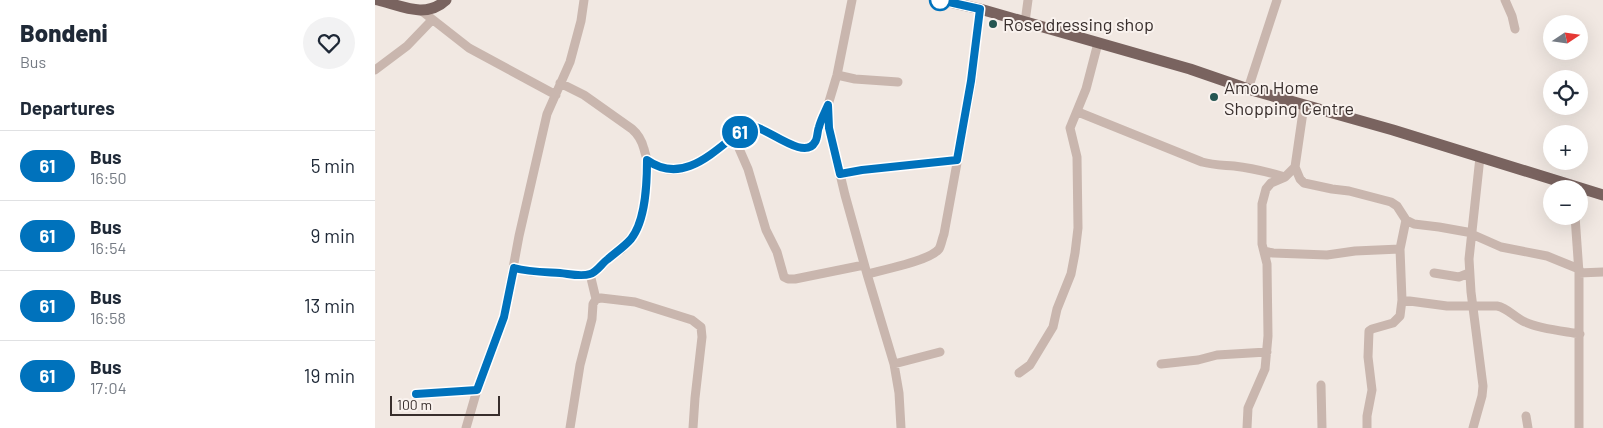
<!DOCTYPE html>
<meta charset="utf-8">
<style>
body{margin:0;font-family:Barlow,sans-serif;background:#f2f2f3;color:#1f2937;height:100vh;display:flex;flex-direction:column;font-size:19px;white-space:nowrap}
*{box-sizing:border-box;margin:0}
p{font-size:16px;color:#747a83}
.icon{flex:none;width:28px;height:28px;fill:none;stroke:currentColor;stroke-width:2;stroke-linecap:round;stroke-linejoin:round}
.map{position:relative;flex:1;overflow:hidden}
.panel{display:flex;flex-direction:column;background:#fff;width:375px}
.panel>*{flex:none}
.badge{padding:0 10px;border-radius:16px;font-size:18px;line-height:32px}
.needle{width:32px;rotate:77deg}
.buttons{position:absolute;left:1168px;top:15px;display:grid;gap:10px}
.buttons a{display:grid;place-items:center;width:45px;height:45px;border-radius:50%;background:#fff;box-shadow:0 5px 20px #0002;font-size:25px}
.scale{position:absolute;left:15px;bottom:12px;width:110px;box-sizing:border-box;padding-left:5px;border:2px solid #382e2c;border-top:0;font-size:14px;line-height:18px;white-space:nowrap;color:#382e2c;-webkit-text-stroke:4px #f9f2ee;paint-order:stroke}
.map>.badge{position:absolute;translate:-50% -50%;box-shadow:0 0 0 2px #fff}
h2{padding:0 20px;font-size:19px;line-height:45px}
.round{display:grid;place-items:center;flex:none;width:52px;height:52px;border-radius:26px;background:#f2f2f3}
.overview{display:flex;align-items:center;justify-content:space-between;height:85px;padding:0 20px}
h1{font-size:24px;font-weight:800;line-height:38px}
ul{padding:0;list-style:none}
li{display:flex;align-items:center;gap:15px;height:70px;padding:0 20px;border-top:1px solid #e0e1e3}
li div{flex:1}
li b{display:block;font-size:19px}
li em{font-style:normal}
li .badge{min-width:55px;font-weight:700;text-align:center}
main{display:flex;flex:1;min-height:0}
.map>svg:first-child{display:block}
.lines{fill:none;stroke-linecap:round;stroke-linejoin:round}
.minor{stroke:#c9b6ae;stroke-width:9}
.major{stroke:#79635f;stroke-width:11}
.line-casing{stroke:#fff;stroke-width:11}
.line{stroke:#0072bc;stroke-width:8}
.stop-dot{fill:#fff;stroke:#0072bc;stroke-width:2.5}
.poi-dot{fill:#255652;stroke:#f9f2ee;stroke-width:2}
.labels{text-anchor:middle;dominant-baseline:central;stroke-width:4;stroke-linejoin:round;paint-order:stroke}
.poi-label{font-size:18px;fill:#382e2c;stroke:#f9f2ee;text-anchor:start}
</style>
<main>
<section class="panel">
<div class="overview"><div><h1>Bondeni</h1><p>Bus</p></div><a class="round"><svg class="icon" aria-label="heart" viewBox="0 0 24 24"><path d="M12 20l-8-8c-3-5 5-10 8-4 3-6 11-1 8 4z"/></svg></a></div>
<h2>Departures</h2>
<ul>
<li><span class="badge" style="background:#0072bc;color:#fff">61</span><div><b>Bus</b><p>16:50</p></div><em>5 min</em></li>
<li><span class="badge" style="background:#0072bc;color:#fff">61</span><div><b>Bus</b><p>16:54</p></div><em>9 min</em></li>
<li><span class="badge" style="background:#0072bc;color:#fff">61</span><div><b>Bus</b><p>16:58</p></div><em>13 min</em></li>
<li><span class="badge" style="background:#0072bc;color:#fff">61</span><div><b>Bus</b><p>17:04</p></div><em>19 min</em></li>
</ul>
</section>
<div class="map">
<svg width="1228" height="428" viewBox="0 0 1228 428">
<rect width="100%" height="100%" fill="#f1e8e2"/>
<g class="lines">
<path class="minor" d="M477 0 462 75 453 105 454 128 470 195 492 274 519 364 524 393 526 428
M1130 0 1137 16 1140 29
M48 12 94 48 181 95
M650 22 653 0
M0 70 32 46 57 20
M462 75 480 79 523 82
M185 83 209 95 257 129C264 135 267 141 269 149 270 152 271 158 273 160 276 164 282 166 287 168 318 180 351 140 374 125 391 126 430 162 441 141 443 137 443 130 444 126 446 120 449 114 452 107
M873 89 902 0
M929 105 920 167 925 179 929 183 957 189 974 191 1016 202 1022 206 1031 220 1039 224 1064 227 1092 232 1126 247 1172 256 1204 269
M703 112 827 162C838 165 848 165 859 166 876 168 893 172 910 177
M359 137 373 169 391 230 402 252 409 277 413 279H420L489 265
M465 175 487 170 582 160
M1200 216 1204 273V428
M889 251 898 253 952 255 980 251 1025 249
M139 268 157 272 206 275 219 273 233 259 247 249 261 231 269 205 272 160
M1059 273 1084 277 1094 273
M1204 273 1228 272
M215 274 221 299
M492 274C507 270 555 261 564 249 566 246 567 239 569 234L597 81 605 9
M1027 300 1072 306H1122C1133 308 1140 318 1150 322 1165 329 1188 331 1205 334
M519 364 565 352
M786 364 823 360 842 355 892 352
M644 373 655 365 678 327 682 309 696 274 700 253 703 228 702 157 695 128 711 89 723 43
M946 385 947 428
M41 394 102 390
M1151 416 1153 428
M91 428 102 390 129 317 144 236 172 114 195 62 206 21 209 0
M195 428 205 365 217 319 218 304 221 299 226 298 260 302 317 320 326 327 327 337 320 398 318 428
M872 428 873 408 890 369 893 336 892 264 887 244V204L891 189 896 183 910 177 920 167
M992 428V416L997 390 993 357 994 331 997 329 1018 323 1025 316 1027 300 1025 249 1031 220
M1098 428 1107 396 1108 386 1096 292 1094 259 1105 157"/>
<path class="major" d="M3 0C27 6 51 19 71 0
M565 0 605 9 815 69 873 89 1018 130 1228 195"/>
</g>
<g class="lines">
<defs>
<path id="line" d="M41 394 102 390 129 317 139 268C154 272 169 272 185 273 195 274 206 277 215 274 222 272 227 263 233 259 241 252 249 247 256 239 271 220 272 183 272 160 311 188 344 145 374 125 391 126 429 162 440 142 443 138 442 131 444 127 446 119 450 112 453 105L454 128 465 174 487 170 582 160 596 81 605 9 565 0"/>
</defs>
<use href="#line" class="line-casing"/>
<use href="#line" class="line"/>
</g>
<circle class="stop-dot" cx="565" cy="0" r="10"/>
<g class="poi-dot">
<circle cx="618" cy="24" r="5"/>
<circle cx="839" cy="97" r="5"/>
</g>
<g class="labels">
<g class="poi-label">
<text x="628" y="24">Rose dressing shop</text>
<text x="849" y="87">Amon Home<tspan x="849" dy="21">Shopping Centre</tspan></text>
</g>
</g>
</svg>
<div class="buttons">
<a><svg class="needle" viewBox="-14 -14 28 28"><path d="M0-13l5 13h-10z" fill="#e53935"/><path d="M0 13l5-13h-10z" fill="#747a83"/></svg></a>
<a><svg class="icon" aria-label="locate" viewBox="0 0 24 24"><circle cx="12" cy="12" r="6"/><path d="M12 2v4M12 18v4M2 12h4M18 12h4"/></svg></a>
<a>+</a>
<a>−</a>
</div>
<div class="scale">100 m</div>
<b class="badge" style="left:365px;top:132px;background:#0072bc;color:#fff">61</b>
</div>
</main>
